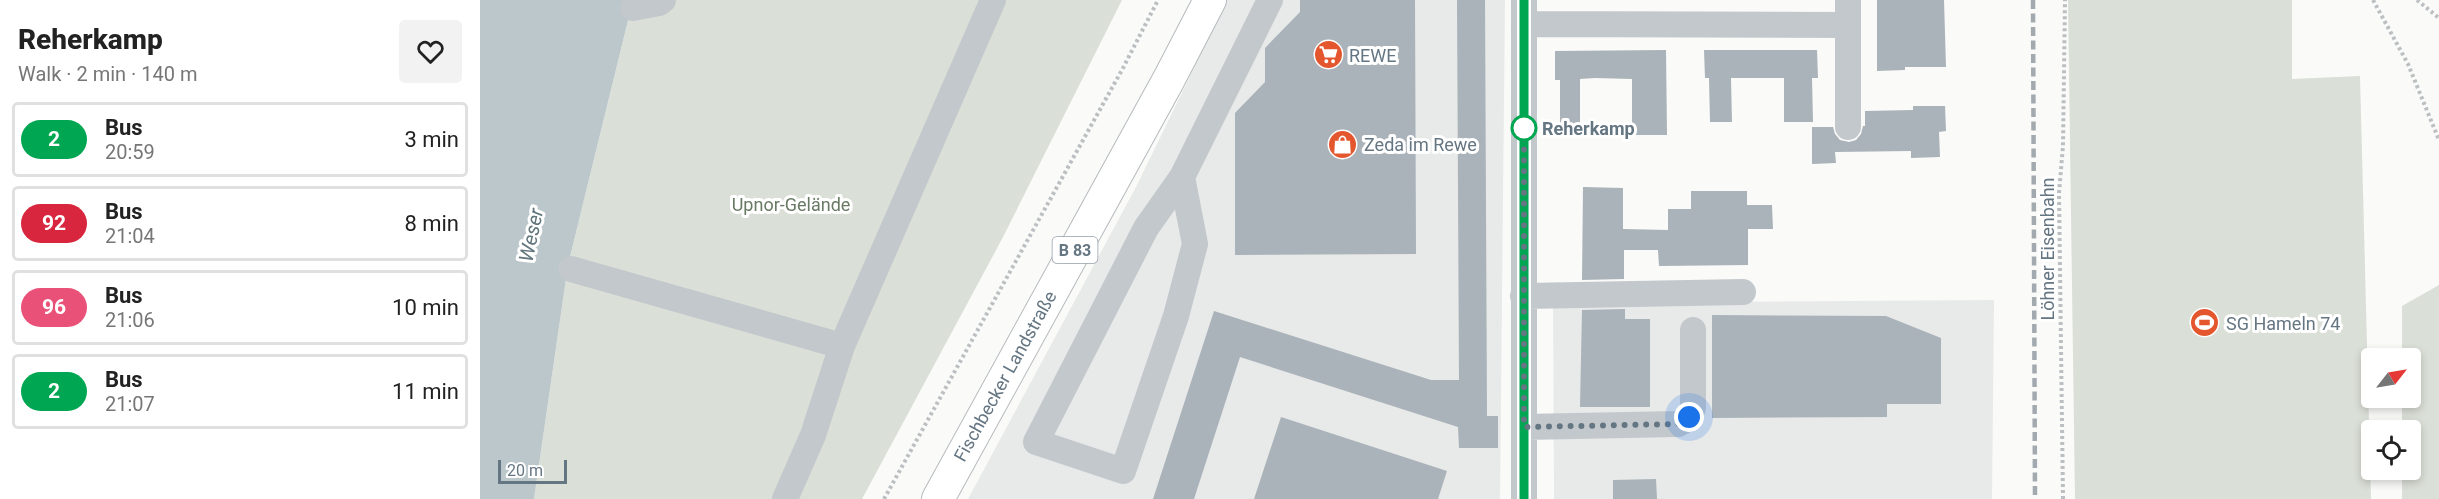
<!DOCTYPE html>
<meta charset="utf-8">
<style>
body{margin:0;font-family:Roboto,sans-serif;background:#f2f2f2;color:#222;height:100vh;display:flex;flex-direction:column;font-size:22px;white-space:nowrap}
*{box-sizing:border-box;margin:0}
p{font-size:20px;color:#767676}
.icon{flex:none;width:33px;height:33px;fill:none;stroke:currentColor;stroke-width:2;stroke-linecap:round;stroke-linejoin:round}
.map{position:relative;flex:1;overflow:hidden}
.panel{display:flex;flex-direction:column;background:#fff;width:480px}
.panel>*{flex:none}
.badge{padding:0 12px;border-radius:20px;font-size:21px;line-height:39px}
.needle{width:39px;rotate:59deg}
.tools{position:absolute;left:1881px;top:348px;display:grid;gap:12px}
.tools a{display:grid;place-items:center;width:60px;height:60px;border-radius:6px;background:#fff;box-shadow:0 3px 9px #0003;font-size:30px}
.scale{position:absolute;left:18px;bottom:15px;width:69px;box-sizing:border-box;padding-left:6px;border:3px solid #657683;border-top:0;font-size:16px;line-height:21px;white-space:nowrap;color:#657683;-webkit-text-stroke:4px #fff;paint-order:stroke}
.you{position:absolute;width:30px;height:30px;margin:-15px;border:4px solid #fff;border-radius:50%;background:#1a73e8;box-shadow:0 0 0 9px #1a73e833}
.map>.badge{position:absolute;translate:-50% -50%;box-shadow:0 0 0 3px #fff}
.round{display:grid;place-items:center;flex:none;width:63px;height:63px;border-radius:6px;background:#f2f2f2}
.headline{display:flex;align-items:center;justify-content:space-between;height:102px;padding:0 18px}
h1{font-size:28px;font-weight:800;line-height:45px}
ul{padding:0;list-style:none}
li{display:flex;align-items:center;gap:18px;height:75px;margin:0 12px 9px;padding:0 6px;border:3px solid #e0e0e0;border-radius:6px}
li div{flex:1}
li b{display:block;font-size:22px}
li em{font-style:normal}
li .badge{min-width:66px;font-weight:700;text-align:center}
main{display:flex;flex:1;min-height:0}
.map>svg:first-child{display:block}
.built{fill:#e8e9e9}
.green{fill:#dadfd7}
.water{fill:#bbc7cb}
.building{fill:#aab3b9}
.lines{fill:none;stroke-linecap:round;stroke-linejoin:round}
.major-casing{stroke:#b5babe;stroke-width:34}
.path{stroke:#bbbfc2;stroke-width:4;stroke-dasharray:3 3;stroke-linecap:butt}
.minor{stroke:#c3c8cc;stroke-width:26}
.major{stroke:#fff;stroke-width:32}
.rail{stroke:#a2aab0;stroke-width:4.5;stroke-dasharray:9 4.5;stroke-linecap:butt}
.line-casing{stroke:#fff;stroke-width:14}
.line{stroke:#00a651;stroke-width:9}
.walk{stroke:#657683;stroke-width:6;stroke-dasharray:0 10.8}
.stop-dot{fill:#fff;stroke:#00a651;stroke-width:3}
.labels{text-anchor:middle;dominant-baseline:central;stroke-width:6;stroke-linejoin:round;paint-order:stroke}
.shield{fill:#fff;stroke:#939fa8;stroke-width:1.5}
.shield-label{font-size:16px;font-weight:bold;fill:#657683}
.poi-label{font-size:18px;fill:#657683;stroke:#fff;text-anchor:start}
.stop-label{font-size:18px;font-weight:bold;fill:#657683;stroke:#fff;text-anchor:start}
.park-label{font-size:18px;fill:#687a64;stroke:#fff}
.street-label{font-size:18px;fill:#657683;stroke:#fff}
.water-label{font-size:20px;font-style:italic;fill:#60757c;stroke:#fff}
</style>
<main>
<section class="panel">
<div class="headline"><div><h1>Reherkamp</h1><p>Walk · 2 min · 140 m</p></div><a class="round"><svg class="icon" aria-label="heart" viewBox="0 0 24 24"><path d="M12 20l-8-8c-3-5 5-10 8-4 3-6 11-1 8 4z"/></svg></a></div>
<ul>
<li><span class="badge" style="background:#00a651;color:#fff">2</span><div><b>Bus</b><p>20:59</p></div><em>3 min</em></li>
<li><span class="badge" style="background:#d7263d;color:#fff">92</span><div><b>Bus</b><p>21:04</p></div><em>8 min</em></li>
<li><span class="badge" style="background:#ea5178;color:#fff">96</span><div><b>Bus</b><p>21:06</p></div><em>10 min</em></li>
<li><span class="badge" style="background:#00a651;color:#fff">2</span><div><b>Bus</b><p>21:07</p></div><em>11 min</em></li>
</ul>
</section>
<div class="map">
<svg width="1959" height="499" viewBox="0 0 1959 499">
<rect width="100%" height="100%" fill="#fafaf8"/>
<path class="built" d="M747 0H1025L1020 499H488L656 187Z
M1514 300 1512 499H1074L1073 303Z"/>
<path class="green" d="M153 0H642L522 239 382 499H54L88 265Z
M1588 0H1812V79L1880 76 1891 499H1595Z
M1959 285V499H1922V470H1930V430H1922V398H1930V358H1922V306Z"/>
<path class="water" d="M0 0H153L88 265 54 499H0Z"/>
<path class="building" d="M820 0H935L936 254 755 255V113L785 82V48L820 12Z
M977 0H1005L1007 416H1018V448H979L978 427 760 357 714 499H673L734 311 951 380H979Z
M1397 0H1464L1466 67H1425V70L1397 71Z
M1186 50 1187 135H1152V79L1115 78 1100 79V135L1080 134V80H1075V51Z
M1224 50H1337L1338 78H1332L1333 122H1304V78H1251L1252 122H1230L1229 78H1225Z
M1433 106H1465L1466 131 1459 132 1460 157 1431 158V151L1355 152 1356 163 1332 164V127H1353L1355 134 1360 140 1369 142 1376 140 1381 134 1383 126H1385V111L1433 110Z
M1103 187 1143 188V229L1188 230V209H1211V191H1267V205H1292L1293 229H1268V265L1179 266 1178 250H1144V279L1102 280Z
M1145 309V319H1170V407H1100L1102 310Z
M1232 315 1406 316 1461 338V404H1407V417L1232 418Z
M801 417 967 471 958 499H774Z
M1176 479 1177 499H1133V480Z"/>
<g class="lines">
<defs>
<path id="major" d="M458 499 689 79 730 0"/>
</defs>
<use href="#major" class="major-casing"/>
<path class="path" d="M1893 0 1928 64 1959 140
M1937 0 1959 18
M404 499 643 68 678 0
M1583 499 1579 193 1583 146 1585 0"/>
<path class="minor" d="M1044 0V499
M1368 0V127
M153 8 179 3 183 0
M1044 24 1367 25
M702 177 715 244 696 316 643 471 556 442 666 228 702 177 790 0
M91 269 362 346
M1043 296 1263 292
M1044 427 1198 424 1209 418 1213 408V330
M305 499 333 435 362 346 513 0"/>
<use href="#major" class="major"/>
<path class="rail" d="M1553 0 1555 499"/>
</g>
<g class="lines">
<defs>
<path id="line" d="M1044 0V499"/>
</defs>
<use href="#line" class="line-casing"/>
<use href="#line" class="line"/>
<path class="walk" d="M1044 128V427L1198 424 1209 417"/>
</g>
<defs>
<symbol id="supermarket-disc" viewBox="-11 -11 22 22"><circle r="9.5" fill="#e4572e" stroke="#fff"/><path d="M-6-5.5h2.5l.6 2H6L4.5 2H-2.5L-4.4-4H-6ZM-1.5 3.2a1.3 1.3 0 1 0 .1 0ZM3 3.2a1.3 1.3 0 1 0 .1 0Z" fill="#fff"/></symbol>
<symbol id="shop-disc" viewBox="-11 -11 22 22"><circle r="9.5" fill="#e4572e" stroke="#fff"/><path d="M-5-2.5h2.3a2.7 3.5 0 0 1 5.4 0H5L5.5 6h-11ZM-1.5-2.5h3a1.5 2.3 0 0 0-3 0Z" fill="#fff"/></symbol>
<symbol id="stadium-disc" viewBox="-11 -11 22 22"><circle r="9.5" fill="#e4572e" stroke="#fff"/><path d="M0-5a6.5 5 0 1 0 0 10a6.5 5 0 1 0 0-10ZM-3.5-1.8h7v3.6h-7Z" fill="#fff"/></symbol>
</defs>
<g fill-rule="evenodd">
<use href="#supermarket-disc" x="832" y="38" width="33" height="33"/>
<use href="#shop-disc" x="846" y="128" width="33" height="33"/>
<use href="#stadium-disc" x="1708" y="306" width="33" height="33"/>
</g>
<circle class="stop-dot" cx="1044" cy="128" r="12"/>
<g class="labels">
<rect class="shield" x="572.5" y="237" width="45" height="26" rx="4.5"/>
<g class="shield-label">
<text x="595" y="250">B 83</text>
</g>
<g class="poi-label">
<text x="869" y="55">REWE</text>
<text x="884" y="144">Zeda im Rewe</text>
<text x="1746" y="323">SG Hameln 74</text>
</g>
<g class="stop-label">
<text x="1062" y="128">Reherkamp</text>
</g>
<g class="park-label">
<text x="311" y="204">Upnor-Gelände</text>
</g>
<g class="street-label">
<text transform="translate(1567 249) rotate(-90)">Löhner Eisenbahn</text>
<text transform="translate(525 376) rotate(-61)">Fischbecker Landstraße</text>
</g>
<g class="water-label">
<text transform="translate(51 235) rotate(-78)">Weser</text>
</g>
</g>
</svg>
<div class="tools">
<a><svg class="needle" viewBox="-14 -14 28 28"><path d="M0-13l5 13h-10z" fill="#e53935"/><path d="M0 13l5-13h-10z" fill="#767676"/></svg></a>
<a><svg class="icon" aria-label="locate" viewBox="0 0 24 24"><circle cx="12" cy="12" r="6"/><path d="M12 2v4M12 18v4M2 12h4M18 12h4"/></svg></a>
</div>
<div class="scale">20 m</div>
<div class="you" style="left:1209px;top:417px"></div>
</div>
</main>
